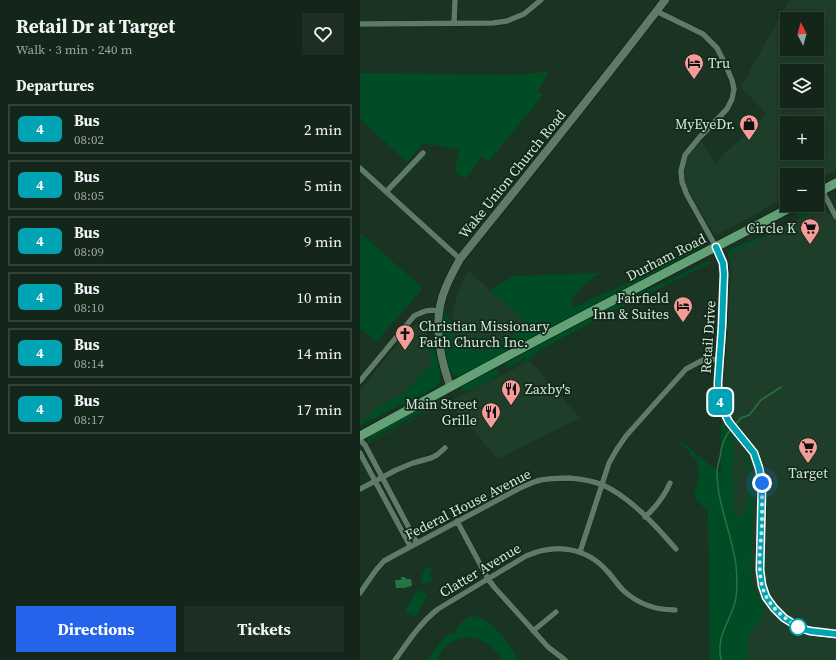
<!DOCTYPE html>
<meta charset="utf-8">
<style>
body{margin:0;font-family:"Source Serif 4",serif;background:#1d2e23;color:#f1f3f6;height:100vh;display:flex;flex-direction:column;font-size:15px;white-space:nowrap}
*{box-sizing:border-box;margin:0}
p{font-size:13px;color:#9da5a2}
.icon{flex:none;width:22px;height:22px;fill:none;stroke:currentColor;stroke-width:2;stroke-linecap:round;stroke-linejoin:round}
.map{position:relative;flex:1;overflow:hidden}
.panel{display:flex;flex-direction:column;background:#14261a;width:360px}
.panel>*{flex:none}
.badge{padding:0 8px;border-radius:6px;font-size:14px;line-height:26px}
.needle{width:26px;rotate:354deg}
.controls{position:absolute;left:420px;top:12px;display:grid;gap:8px}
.controls a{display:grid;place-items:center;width:44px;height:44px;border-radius:0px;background:#14261a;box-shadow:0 2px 10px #0003,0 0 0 1px #334339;font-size:20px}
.you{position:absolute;width:20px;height:20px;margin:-10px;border:3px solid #fff;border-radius:50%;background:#1a73e8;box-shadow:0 0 0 6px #1a73e833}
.map>.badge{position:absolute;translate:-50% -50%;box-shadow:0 0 0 2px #fff}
h2{padding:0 16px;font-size:15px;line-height:36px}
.round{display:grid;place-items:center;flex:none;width:42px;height:42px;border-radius:0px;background:#1d2e23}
.overview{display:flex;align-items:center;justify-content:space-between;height:68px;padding:0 16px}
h1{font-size:19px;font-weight:700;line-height:30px}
.action{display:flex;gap:8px;margin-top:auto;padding:8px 16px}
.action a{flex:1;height:46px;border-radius:0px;background:#2563eb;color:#fff;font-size:16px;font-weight:700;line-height:46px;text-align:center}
.action a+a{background:#1d2e23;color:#f1f3f6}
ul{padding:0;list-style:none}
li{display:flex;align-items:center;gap:12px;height:50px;margin:0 8px 6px;padding:0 8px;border:2px solid #334339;border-radius:0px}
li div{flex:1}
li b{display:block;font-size:15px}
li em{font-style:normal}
li .badge{min-width:44px;font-weight:700;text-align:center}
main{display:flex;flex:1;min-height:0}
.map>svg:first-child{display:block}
.built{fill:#1f3e2a;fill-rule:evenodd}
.green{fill:#004d25}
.water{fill:#267343}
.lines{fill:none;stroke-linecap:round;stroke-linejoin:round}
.stream{stroke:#267343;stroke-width:1.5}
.street-casing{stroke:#031a0b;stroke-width:6}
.secondary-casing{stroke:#031a0b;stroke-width:9}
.primary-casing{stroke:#031a0b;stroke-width:10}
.street{stroke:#5f7a66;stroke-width:5.5}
.secondary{stroke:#5f7a66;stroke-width:8}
.primary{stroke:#64a177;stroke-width:9}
.line-casing{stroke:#fff;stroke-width:9}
.line{stroke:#00a3b4;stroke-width:6}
.walk{stroke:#d8e7db;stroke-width:4;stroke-dasharray:0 7.2}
.stop-dot{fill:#fff;stroke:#00a3b4;stroke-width:2}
.labels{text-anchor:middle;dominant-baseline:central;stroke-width:3.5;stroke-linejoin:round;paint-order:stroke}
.poi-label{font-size:14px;fill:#d8e7db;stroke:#102918;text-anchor:end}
.street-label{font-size:14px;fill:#d8e7db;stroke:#102918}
</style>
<main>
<section class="panel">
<div class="overview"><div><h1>Retail Dr at Target</h1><p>Walk · 3 min · 240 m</p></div><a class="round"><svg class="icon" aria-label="heart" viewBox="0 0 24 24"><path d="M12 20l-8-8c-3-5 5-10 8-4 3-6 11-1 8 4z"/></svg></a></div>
<h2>Departures</h2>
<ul>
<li><span class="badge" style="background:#00a3b4;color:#fff">4</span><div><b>Bus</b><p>08:02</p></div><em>2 min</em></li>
<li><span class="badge" style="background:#00a3b4;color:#fff">4</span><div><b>Bus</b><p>08:05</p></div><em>5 min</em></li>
<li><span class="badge" style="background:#00a3b4;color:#fff">4</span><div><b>Bus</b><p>08:09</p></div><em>9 min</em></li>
<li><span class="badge" style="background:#00a3b4;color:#fff">4</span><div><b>Bus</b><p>08:10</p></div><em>10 min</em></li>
<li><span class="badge" style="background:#00a3b4;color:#fff">4</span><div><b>Bus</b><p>08:14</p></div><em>14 min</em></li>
<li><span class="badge" style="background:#00a3b4;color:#fff">4</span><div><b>Bus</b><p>08:17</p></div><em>17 min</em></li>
</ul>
<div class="action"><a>Directions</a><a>Tickets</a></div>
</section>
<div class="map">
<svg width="476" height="660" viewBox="0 0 476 660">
<rect width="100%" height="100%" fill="#1a3322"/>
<path class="built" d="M429 0H476V170L457 180V175H427V197L357 235 349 226 327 189 324 183 323 169 325 162 328 155 341 140 355 163 406 114 381 87ZM427 19H457V49H427ZM427 71H457V101H427ZM427 123H457V153H427Z
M462 207 476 222V660H360L361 416 366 401 363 384 366 357 371 270 370 264 368 256Z
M109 271 169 326 120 352 93 345 92 328 93 314 95 303 102 282 104 277Z
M68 316 67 335 69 350 72 363 46 392 10 412 12 415 0 421V391L29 354 51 328Z
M170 361 220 418 138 459 88 402Z"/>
<path class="green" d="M189 71 177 93H180L183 95 129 161 122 156 105 179 95 172 99 149 64 143 47 162 0 119V73L160 75Z
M454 205H460L462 207 440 219 438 215V214Z
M0 233 63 288 16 342 0 328Z
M397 238 401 239 368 256V252L370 250Z
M346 242 342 247 167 342 100 376 93 375C81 362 82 331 82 315L83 312C88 314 89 320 93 323V345L121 352 169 326 130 290 139 284 154 276 239 273C228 281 218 289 211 301L213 307 285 276Z
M348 261H351L348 262 349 263H351L243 316 178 351C173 356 169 361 163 364L162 363 166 359 164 357 159 362 145 369 146 366 148 362 255 303 303 283Z
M70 342 73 344 80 373C81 381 78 386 72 390L0 425V421L12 415 10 412 46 392 72 363 68 344Z
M133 370H137L140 372 134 378 108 391 100 390 103 386Z
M87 396V400L83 404H77L16 436 12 439 9 443H7L9 438 16 432 54 412Z
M77 406H80L12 442 17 438Z
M361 422 374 441 373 480 374 507 375 511 377 515 381 516 384 514C390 501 391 482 387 468 386 463 383 460 382 456L384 454 389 463 394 488 391 567 392 582 403 608 404 613 400 622 392 630 388 638V660H350L348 514 347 510 338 502 335 498V493L339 475 337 461 331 455 318 439 361 474Z
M67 567H68L72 571 70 574 72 580V582L63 584C59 578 64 571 67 567Z
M58 590 67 595V597L56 617H55L46 613 45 611 56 591Z
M112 616C123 615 138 630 145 639 150 645 153 654 159 660H141C140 654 134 650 130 646 116 633 95 636 83 649 80 652 79 656 77 660H68L82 640 86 635 94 634 95 633 99 625 106 619Z"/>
<path class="water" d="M41 577H45L46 579H51L52 586 47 587 45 588H36L35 580H41Z"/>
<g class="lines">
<path class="stream" d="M375 425 381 418 389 415 394 409 401 400 421 387
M361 660C356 635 369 624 375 602 378 591 377 577 376 565 372 534 357 504 357 472 357 467 359 462 360 457 361 447 364 437 371 429"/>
<defs>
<path id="street" d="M296 11 343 34 357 48 365 64 372 80 374 89 372 99 367 109 339 138 325 155 321 171 322 182 327 195 356 247
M94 23 95 0
M0 24 133 23 147 21 164 14 181 0
M0 168 100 259
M462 190 476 217
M26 192 63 153
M0 381 54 316C64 311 69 309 79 311
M0 440 5 445 57 543
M0 453 50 546
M0 489 36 470 53 463 71 458 77 455 85 448
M285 517C297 506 304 497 310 483
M97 521 128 579 135 588 188 647 205 660
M220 552 249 463 257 449 266 436 290 409 326 369 343 360 349 359 360 360
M0 593 16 570 24 561 33 556 160 488C165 486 171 483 177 481 187 478 199 478 210 478 221 479 233 481 243 485 270 497 297 527 316 549
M173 631 196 612
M35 660C48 642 60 623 78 609L166 556C194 543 226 547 247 571 253 577 258 586 265 592 279 604 297 610 315 610"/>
<path id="secondary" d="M356 247 364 266V274C364 300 363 325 361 350 359 369 355 389 362 407 368 425 383 437 393 452 398 459 400 469 401 478 404 490 402 504 402 517 400 555 391 598 430 622 433 624 437 626 440 628 451 633 465 633 476 634
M90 386C79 355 72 318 86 287 90 277 95 268 100 259 169 173 238 88 305 0"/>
<path id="primary" d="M457 193 476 183
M0 436C83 391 166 345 250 302 312 269 374 238 435 205"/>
</defs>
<use href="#street" class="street-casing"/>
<use href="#secondary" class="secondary-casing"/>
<use href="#primary" class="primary-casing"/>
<use href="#street" class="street"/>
<use href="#secondary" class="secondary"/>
<use href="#primary" class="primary"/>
</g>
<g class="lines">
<defs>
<path id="line" d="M356 247 363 263 364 274 362 326 358 382V392L362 408 369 422 394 453 399 468 402 483 400 570 402 585 406 597 414 608 424 618 440 628 450 631 476 634"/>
</defs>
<use href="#line" class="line-casing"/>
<use href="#line" class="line"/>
<path class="walk" d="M402 483C402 496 402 509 402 523 401 545 395 578 407 598 415 612 427 620 440 628L438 627"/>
</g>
<defs>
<symbol id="hotel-pin" viewBox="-11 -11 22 30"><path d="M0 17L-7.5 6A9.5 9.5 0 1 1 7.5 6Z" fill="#f59b98" stroke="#102918"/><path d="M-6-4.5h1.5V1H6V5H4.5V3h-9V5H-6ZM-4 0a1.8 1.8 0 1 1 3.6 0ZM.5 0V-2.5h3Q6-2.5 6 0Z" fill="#111"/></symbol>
<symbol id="shop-pin" viewBox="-11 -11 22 30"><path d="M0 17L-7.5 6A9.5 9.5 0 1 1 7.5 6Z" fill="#f59b98" stroke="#102918"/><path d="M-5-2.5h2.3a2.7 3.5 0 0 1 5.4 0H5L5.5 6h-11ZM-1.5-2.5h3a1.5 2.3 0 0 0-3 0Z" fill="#111"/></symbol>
<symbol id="supermarket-pin" viewBox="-11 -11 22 30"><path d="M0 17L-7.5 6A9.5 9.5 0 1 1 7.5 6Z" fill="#f59b98" stroke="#102918"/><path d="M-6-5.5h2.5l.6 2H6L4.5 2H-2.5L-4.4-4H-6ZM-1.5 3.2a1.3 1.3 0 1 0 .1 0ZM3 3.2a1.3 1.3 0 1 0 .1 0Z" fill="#111"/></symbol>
<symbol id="church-pin" viewBox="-11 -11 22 30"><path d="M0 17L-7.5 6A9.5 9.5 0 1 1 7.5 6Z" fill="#f59b98" stroke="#102918"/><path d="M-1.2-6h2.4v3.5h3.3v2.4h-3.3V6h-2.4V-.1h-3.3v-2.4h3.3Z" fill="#111"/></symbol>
<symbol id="restaurant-pin" viewBox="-11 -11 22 30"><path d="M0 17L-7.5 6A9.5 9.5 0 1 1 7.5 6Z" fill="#f59b98" stroke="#102918"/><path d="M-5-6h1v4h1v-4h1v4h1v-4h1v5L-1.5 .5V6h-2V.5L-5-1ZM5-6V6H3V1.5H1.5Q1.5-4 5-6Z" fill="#111"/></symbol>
</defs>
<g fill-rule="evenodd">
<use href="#hotel-pin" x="323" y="52" width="22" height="30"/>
<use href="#shop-pin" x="378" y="113" width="22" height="30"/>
<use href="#supermarket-pin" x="439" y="217" width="22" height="30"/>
<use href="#hotel-pin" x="312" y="295" width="22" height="30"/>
<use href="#church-pin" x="34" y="323" width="22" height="30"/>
<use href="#restaurant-pin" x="140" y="378" width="22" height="30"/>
<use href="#restaurant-pin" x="120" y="401" width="22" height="30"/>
<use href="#supermarket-pin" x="437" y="436" width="22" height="30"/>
</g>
<circle class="stop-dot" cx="438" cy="627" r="8"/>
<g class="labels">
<g class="poi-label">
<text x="348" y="63" text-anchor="start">Tru</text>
<text x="375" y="124">MyEyeDr.</text>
<text x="436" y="228">Circle K</text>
<text x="309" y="298">Fairfield<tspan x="309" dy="16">Inn &amp; Suites</tspan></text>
<text x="59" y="326" text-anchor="start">Christian Missionary<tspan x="59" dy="16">Faith Church Inc.</tspan></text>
<text x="165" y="389" text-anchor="start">Zaxby's</text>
<text x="117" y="404">Main Street<tspan x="117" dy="16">Grille</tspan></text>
<text x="448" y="473" text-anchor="middle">Target</text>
</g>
<g class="street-label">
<text transform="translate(152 174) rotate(-51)">Wake Union Church Road</text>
<text transform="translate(306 257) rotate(-27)">Durham Road</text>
<text transform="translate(348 337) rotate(-86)">Retail Drive</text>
<text transform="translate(108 504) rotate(-27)">Federal House Avenue</text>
<text transform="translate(120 570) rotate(-31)">Clatter Avenue</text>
</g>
</g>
</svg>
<div class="controls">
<a><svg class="needle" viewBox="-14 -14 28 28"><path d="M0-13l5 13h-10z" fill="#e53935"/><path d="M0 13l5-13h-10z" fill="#9da5a2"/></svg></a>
<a><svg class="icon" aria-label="layers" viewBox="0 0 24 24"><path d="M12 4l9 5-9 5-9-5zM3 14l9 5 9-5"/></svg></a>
<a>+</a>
<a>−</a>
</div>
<div class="you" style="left:402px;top:483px"></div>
<b class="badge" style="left:360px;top:402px;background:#00a3b4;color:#fff">4</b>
</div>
</main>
